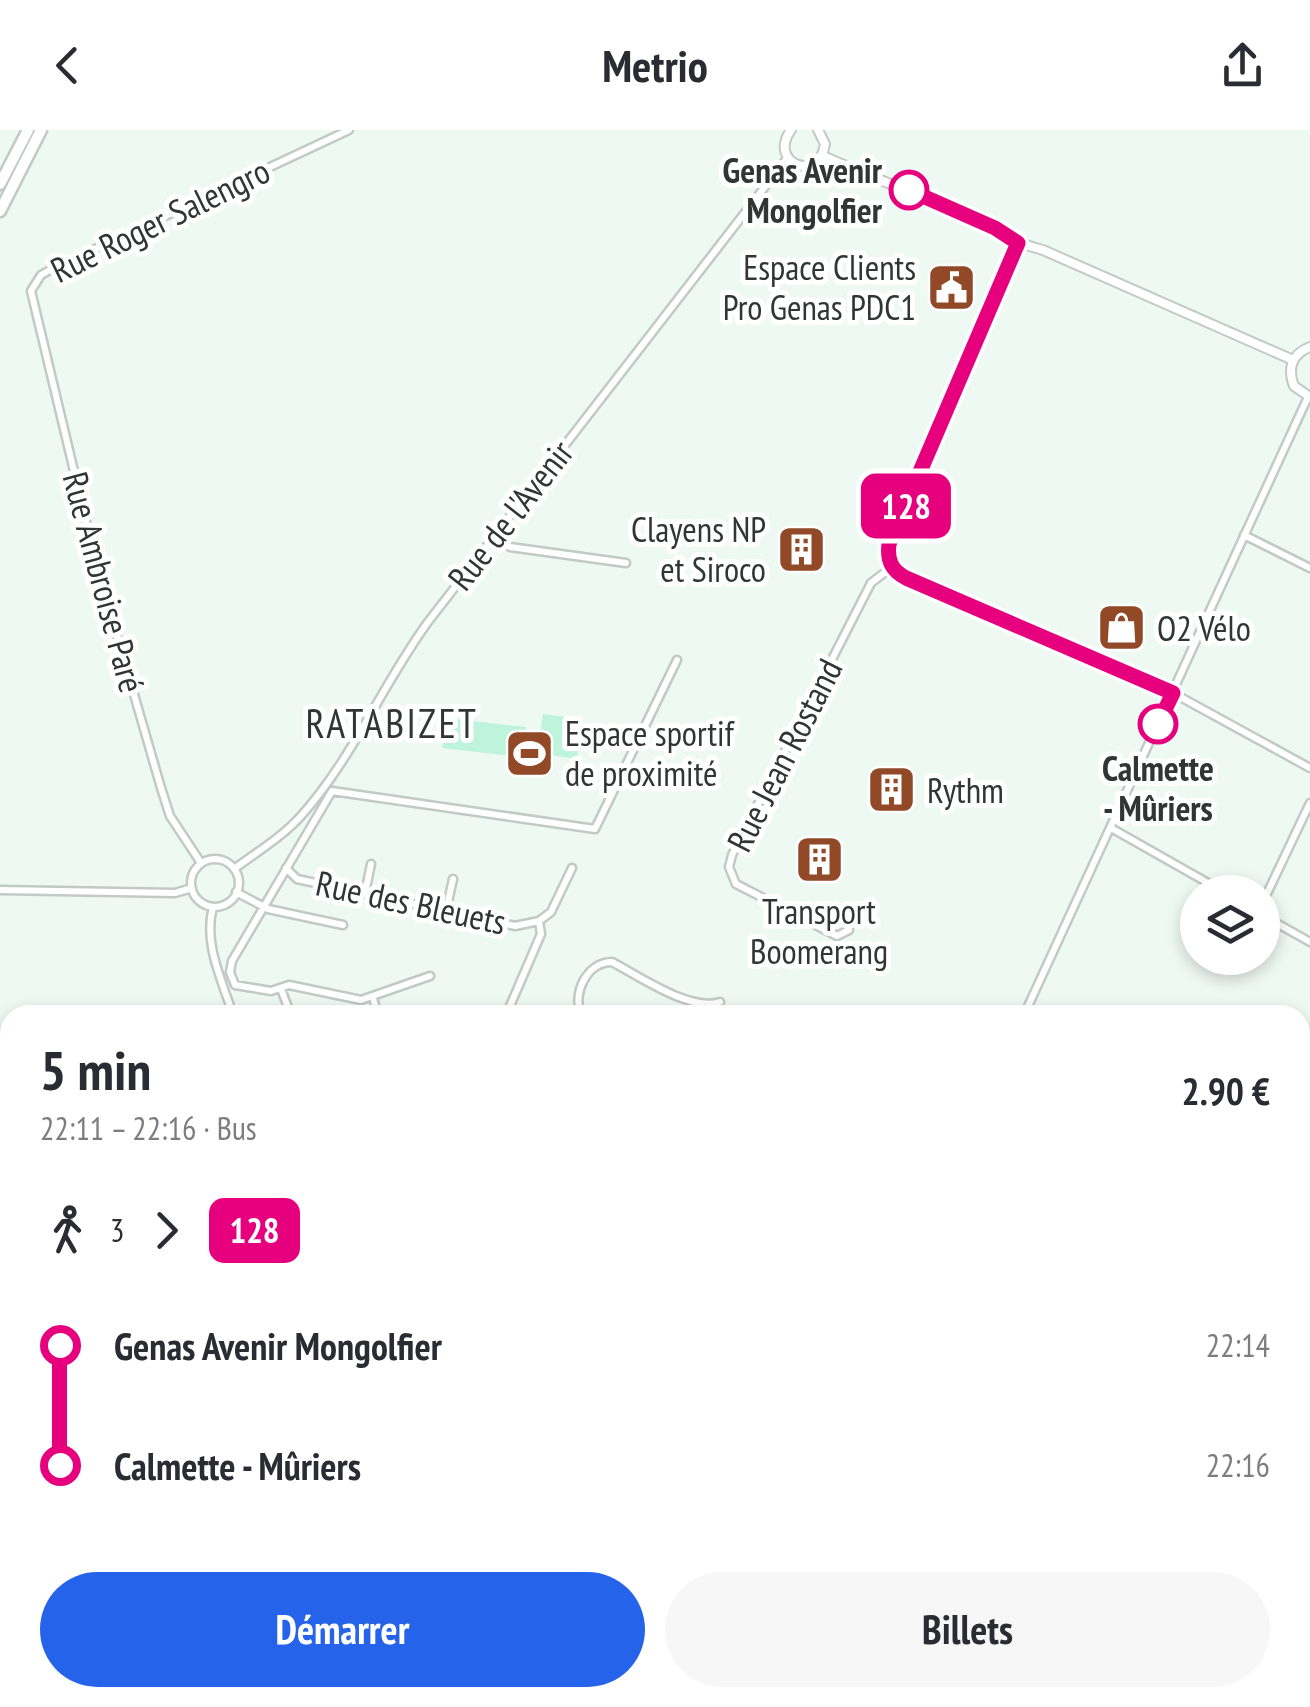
<!DOCTYPE html>
<html lang="fr">
<meta charset="utf-8">
<style>
body{margin:0;font-family:"PT Sans Narrow",sans-serif;background:#f7f7f7;color:#2b2b33;height:100vh;display:flex;flex-direction:column;font-size:38px;white-space:nowrap}
*{box-sizing:border-box;margin:0}
p{font-size:32px;color:#7c7c81}
.icon{flex:none;width:55px;height:55px;fill:none;stroke:currentColor;stroke-width:2;stroke-linecap:round;stroke-linejoin:round}
.map{position:relative;flex:1;overflow:hidden}
.details{position:absolute;left:0px;top:875px;width:1310px;height:702px;display:flex;flex-direction:column;background:#fff;border-radius:30px 30px 0 0;box-shadow:0 5px 15px #0003}
.details>*{flex:none}
.badge{padding:0 20px;border-radius:15px;font-size:35px;line-height:65px}
.fabs{position:absolute;left:1180px;top:745px;display:grid;gap:20px}
.fabs a{display:grid;place-items:center;width:100px;height:100px;border-radius:50%;background:#fff;box-shadow:0 5px 15px #0003;font-size:50px}
.map>.badge{position:absolute;translate:-50% -50%;box-shadow:0 0 0 5px #fff}
.legs{display:flex;align-items:center;gap:15px;height:110px;padding:0 40px;font-size:32px}
.legs p{margin-inline-start:auto}
.summary{display:flex;align-items:center;justify-content:space-between;height:170px;padding:0 40px}
h1{font-size:55px;font-weight:700;line-height:75px}
.action{display:flex;gap:20px;margin-top:auto;padding:20px 40px}
.action a{flex:1;height:115px;border-radius:60px;background:#2563eb;color:#fff;font-size:40px;font-weight:700;line-height:115px;text-align:center}
.action a+a{background:#f7f7f7;color:#2b2b33}
ul{padding:0 40px;list-style:none}
li{display:flex;align-items:center;gap:35px;height:120px;font-size:38px}
li i{display:grid;place-items:center;width:15px;height:100%;margin:0 12px;background:currentColor}
li i::after{content:'';width:25px;height:25px;margin:-12px;border:8px solid;border-radius:50%;background:#fff}
li p{margin-inline-start:auto}
li:first-child i{background:linear-gradient(#0000 50%,currentColor 0)}
li:last-child i{background:linear-gradient(currentColor 50%,#0000 0)}
header{display:flex;justify-content:space-between;align-items:center;height:130px;padding:0 40px;background:#fff;font-size:45px;font-weight:700}
.map>svg:first-child{display:block}
.green{fill:#bef3dc}
.lines{fill:none;stroke-linecap:round;stroke-linejoin:round}
.minor-casing{stroke:#c1cac6;stroke-width:11}
.tertiary-casing{stroke:#c1cac6;stroke-width:12}
.primary-casing{stroke:#c1cac6;stroke-width:15}
.trunk-casing{stroke:#c1cac6;stroke-width:15}
.minor{stroke:#fff;stroke-width:6}
.tertiary{stroke:#fff;stroke-width:8}
.primary{stroke:#fff;stroke-width:10}
.trunk{stroke:#fff;stroke-width:10}
.line-1-casing{stroke:#fff;stroke-width:22}
.line-1{stroke:#e6007e;stroke-width:15}
.stop-1-dot{fill:#fff;stroke:#e6007e;stroke-width:5}
.labels{text-anchor:middle;dominant-baseline:central;stroke-width:10;stroke-linejoin:round;paint-order:stroke}
.stop-label{font-size:35px;font-weight:bold;fill:#313533;stroke:#fff;text-anchor:end}
.street-label{font-size:35px;fill:#313533;stroke:#fff}
.poi-label{font-size:35px;fill:#313533;stroke:#fff;text-anchor:start}
.quarter-label{font-size:40px;letter-spacing:2.5px;fill:#313533;stroke:#fff}
</style>
<header><svg class="icon" aria-label="back" viewBox="0 0 24 24"><path d="M15 5l-7 7 7 7"/></svg>Metrio<svg class="icon" aria-label="share" viewBox="0 0 24 24"><path d="M12 15V3M7 8l5-5 5 5M5 13v7h14v-7"/></svg></header>
<div class="map">
<svg width="1310" height="1577" viewBox="0 0 1310 1577">
<rect width="100%" height="100%" fill="#eff9f4"/>
<path class="green" d="M543 584 582 589 577 629 537 623Z
M446 588 526 597 522 627 442 618Z"/>
<g class="lines">
<defs>
<path id="minor" d="M1244 405 1310 438
M494 406 510 417 626 433
M892 437 905 447 1173 563 1310 638
M892 437 888 426 889 414 1018 113
M1111 698 1224 762
M191 753a24 24 0 1 1 48 0a24 24 0 1 1-48 0Z
M201 733 170 686 161 658 95 429 31 161 41 145 50 140 349 0
M286 738 297 749 515 796 539 791
M234 739C257 722 282 707 301 686 353 628 382 555 428 492L788 27
M0 760 175 763 192 758
M236 762 268 779 343 795
M365 763 371 734
M1262 774 1310 673
M213 777C203 813 222 850 233 885
M446 781 453 749
M1262 785 1310 812
M849 800 837 806 736 754 729 737 732 725 871 453 892 437
M430 846 361 870 289 855 271 861 235 855 230 842 232 831 332 661 595 699 677 530
M281 859 291 885
M373 868 378 885
M510 876 541 804 539 791 551 782 572 738
M581 885C572 863 587 832 612 832 639 846 690 882 720 872
M1024 885 1308 267
M1300 913 1310 919
M136 1568 152 1577
M418 1568 420 1577
M53 1577 56 1568
M1093 1577 1107 1568"/>
<path id="tertiary" d="M791 0C767 33 819 54 825 14L818 0
M823 26C870 47 918 64 966 85 992 97 1014 113 1043 120L1293 230
M1310 217C1292 224 1287 238 1294 256L1310 267"/>
<path id="primary" d="M0 1211 10 1216
M739 1568 759 1577"/>
<path id="trunk" d="M0 54 28 0
M0 81 41 0"/>
</defs>
<use href="#minor" class="minor-casing"/>
<use href="#tertiary" class="tertiary-casing"/>
<use href="#primary" class="primary-casing"/>
<use href="#trunk" class="trunk-casing"/>
<use href="#minor" class="minor"/>
<use href="#tertiary" class="tertiary"/>
<use href="#primary" class="primary"/>
<use href="#trunk" class="trunk"/>
</g>
<g class="lines">
<defs>
<path id="line-1" d="M909 60 995 98 1018 113 889 414C887 430 891 440 906 448L1173 563 1158 594"/>
</defs>
<use href="#line-1" class="line-1-casing"/>
<use href="#line-1" class="line-1"/>
</g>
<defs>
<symbol id="civic-square" viewBox="-11 -11 22 22"><rect x="-9" y="-9" width="18" height="18" rx="4" fill="#914927" stroke="#fff"/><path d="M-.6-6.5H3V-4.5H.6V-3L4-1V1h2V6H-6V1h2V-1L-.6-3ZM-1.2 2.5V6h2.4V2.5Z" fill="#fff"/></symbol>
<symbol id="building-square" viewBox="-11 -11 22 22"><rect x="-9" y="-9" width="18" height="18" rx="4" fill="#914927" stroke="#fff"/><path d="M-4-6H4V6H1V3H-1V6H-4ZM-2.5-4.3h1.7v1.8h-1.7ZM.8-4.3h1.7v1.8H.8ZM-2.5-1h1.7V.8h-1.7ZM.8-1h1.7V.8H.8Z" fill="#fff"/></symbol>
<symbol id="shop-square" viewBox="-11 -11 22 22"><rect x="-9" y="-9" width="18" height="18" rx="4" fill="#914927" stroke="#fff"/><path d="M-5-2.5h2.3a2.7 3.5 0 0 1 5.4 0H5L5.5 6h-11ZM-1.5-2.5h3a1.5 2.3 0 0 0-3 0Z" fill="#fff"/></symbol>
<symbol id="stadium-square" viewBox="-11 -11 22 22"><rect x="-9" y="-9" width="18" height="18" rx="4" fill="#914927" stroke="#fff"/><path d="M0-5a6.5 5 0 1 0 0 10a6.5 5 0 1 0 0-10ZM-3.5-1.8h7v3.6h-7Z" fill="#fff"/></symbol>
</defs>
<g fill-rule="evenodd">
<use href="#civic-square" x="924" y="130" width="55" height="55"/>
<use href="#building-square" x="774" y="392" width="55" height="55"/>
<use href="#shop-square" x="1094" y="470" width="55" height="55"/>
<use href="#stadium-square" x="502" y="596" width="55" height="55"/>
<use href="#building-square" x="864" y="632" width="55" height="55"/>
<use href="#building-square" x="792" y="702" width="55" height="55"/>
</g>
<g class="stop-1-dot">
<circle cx="909" cy="60" r="18"/>
<circle cx="1158" cy="594" r="18"/>
</g>
<g class="labels">
<g class="stop-label">
<text x="882" y="40">Genas Avenir<tspan x="882" dy="40">Mongolfier</tspan></text>
<text x="1158" y="638" text-anchor="middle">Calmette<tspan x="1158" dy="40">- Mûriers</tspan></text>
</g>
<g class="street-label">
<text transform="translate(160 90) rotate(-26)">Rue Roger Salengro</text>
<text transform="translate(510 385) rotate(-52)">Rue de l'Avenir</text>
<text transform="translate(104 452) rotate(75)">Rue Ambroise Paré</text>
<text transform="translate(784 625) rotate(-63)">Rue Jean Rostand</text>
<text transform="translate(411 772) rotate(12)">Rue des Bleuets</text>
</g>
<g class="poi-label">
<text x="916" y="137" text-anchor="end">Espace Clients<tspan x="916" dy="40">Pro Genas PDC1</tspan></text>
<text x="766" y="399" text-anchor="end">Clayens NP<tspan x="766" dy="40">et Siroco</tspan></text>
<text x="1157" y="498">O2 Vélo</text>
<text x="565" y="603">Espace sportif<tspan x="565" dy="40">de proximité</tspan></text>
<text x="927" y="660">Rythm</text>
<text x="819" y="781" text-anchor="middle">Transport<tspan x="819" dy="40">Boomerang</tspan></text>
</g>
<g class="quarter-label">
<text x="392" y="593">RATABIZET</text>
</g>
</g>
</svg>
<div class="fabs">
<a><svg class="icon" aria-label="layers" viewBox="0 0 24 24"><path d="M12 4l9 5-9 5-9-5zM3 14l9 5 9-5"/></svg></a>
</div>
<b class="badge" style="left:906px;top:376px;background:#e6007e;color:#fff">128</b>
<section class="details">
<div class="summary"><div><h1>5 min</h1><p>22:11 – 22:16 · Bus</p></div><b>2.90 €</b></div>
<div class="legs"><svg class="icon" aria-label="walk" viewBox="0 0 24 24"><circle cx="13" cy="4" r="2"/><path d="M13 8l-2 6 4 7M11 14l-3 7M7 12l3-4h3l4 4"/></svg>3<svg class="icon" aria-label="forward" viewBox="0 0 24 24"><path d="M9 5l7 7-7 7"/></svg><b class="badge" style="background:#e6007e;color:#fff">128</b></div>
<ul>
<li><i style="color:#e6007e"></i><b>Genas Avenir Mongolfier</b><p>22:14</p></li>
<li><i style="color:#e6007e"></i><b>Calmette - Mûriers</b><p>22:16</p></li>
</ul>
<div class="action"><a>Démarrer</a><a>Billets</a></div>
</section>
</div>
